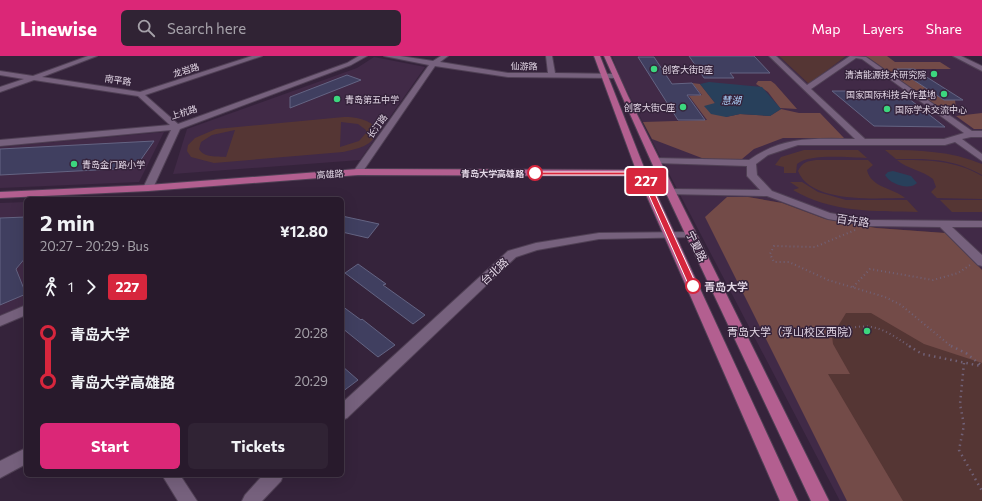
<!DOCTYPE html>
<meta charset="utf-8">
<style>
body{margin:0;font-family:Commissioner,"Noto Sans SC",sans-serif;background:#302334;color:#f1f3f6;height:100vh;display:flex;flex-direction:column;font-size:15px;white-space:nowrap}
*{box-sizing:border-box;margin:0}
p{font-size:13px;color:#a5a1a9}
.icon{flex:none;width:22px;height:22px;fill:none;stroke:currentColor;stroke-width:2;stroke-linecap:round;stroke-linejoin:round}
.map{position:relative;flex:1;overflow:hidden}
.panel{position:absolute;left:24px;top:141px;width:320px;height:280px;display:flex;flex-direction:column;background:#281a2c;border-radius:6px;box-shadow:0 4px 16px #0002,0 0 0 1px #443848}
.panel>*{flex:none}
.badge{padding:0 8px;border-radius:3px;font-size:14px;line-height:26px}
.map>.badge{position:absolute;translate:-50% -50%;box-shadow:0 0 0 2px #fff}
.legs{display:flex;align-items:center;gap:6px;height:44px;padding:0 16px;font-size:13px}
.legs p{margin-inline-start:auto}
.overview{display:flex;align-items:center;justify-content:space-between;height:68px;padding:0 16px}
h1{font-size:22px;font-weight:700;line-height:30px}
.action{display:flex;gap:8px;margin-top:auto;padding:8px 16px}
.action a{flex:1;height:46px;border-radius:6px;background:#db2777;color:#fff;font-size:16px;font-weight:700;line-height:46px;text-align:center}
.action a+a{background:#302334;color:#f1f3f6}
ul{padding:0 16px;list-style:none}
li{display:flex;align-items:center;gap:14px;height:48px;font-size:15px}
li i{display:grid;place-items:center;width:6px;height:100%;margin:0 5px;background:currentColor}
li i::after{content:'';width:10px;height:10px;margin:-5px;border:3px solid;border-radius:50%;background:#281a2c}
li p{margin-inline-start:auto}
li:first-child i{background:linear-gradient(#0000 50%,currentColor 0)}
li:last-child i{background:linear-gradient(currentColor 50%,#0000 0)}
header{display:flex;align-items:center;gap:24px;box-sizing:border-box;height:56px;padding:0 20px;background:#db2777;color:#fff}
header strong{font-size:19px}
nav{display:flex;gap:22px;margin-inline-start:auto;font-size:14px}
.search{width:280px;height:36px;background:#302334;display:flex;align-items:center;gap:10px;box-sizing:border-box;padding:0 14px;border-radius:6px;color:#a5a1a9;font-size:15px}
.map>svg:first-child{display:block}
.built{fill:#412a47}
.green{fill:#553634;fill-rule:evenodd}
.forest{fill:#734b48}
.water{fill:#28405b}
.building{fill:#403f60;stroke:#646483}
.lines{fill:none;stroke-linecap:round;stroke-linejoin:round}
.street-casing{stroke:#504055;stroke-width:2}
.secondary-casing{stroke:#504055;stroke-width:2}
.primary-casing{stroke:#504055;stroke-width:2}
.path-far1{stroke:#716176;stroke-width:2;stroke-dasharray:1 3;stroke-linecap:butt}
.path{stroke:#716176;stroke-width:2.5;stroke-dasharray:1.5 4;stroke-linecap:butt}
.street{fill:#76617d;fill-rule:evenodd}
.secondary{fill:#76617d;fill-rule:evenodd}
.primary{fill:#b35f90;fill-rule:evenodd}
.line-1{fill:#d7263d;stroke:#fff}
.poi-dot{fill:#3cd77e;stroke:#35233b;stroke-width:1.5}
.stop-1-dot{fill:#fff;stroke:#d7263d;stroke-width:2}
.labels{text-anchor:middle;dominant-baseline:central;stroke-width:3;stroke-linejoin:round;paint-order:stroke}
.far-street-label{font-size:9px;fill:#e2d6e5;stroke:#35233b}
.far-poi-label{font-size:9px;fill:#e2d6e5;stroke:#35233b;text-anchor:start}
.far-stop-label{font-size:9px;font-weight:bold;fill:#e2d6e5;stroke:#35233b;text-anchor:end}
.far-water-label{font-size:10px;font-style:italic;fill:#aed2fb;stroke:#35233b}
.street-label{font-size:11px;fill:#e2d6e5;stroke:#35233b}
.stop-label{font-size:11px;font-weight:bold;fill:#e2d6e5;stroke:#35233b;text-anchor:start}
.poi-label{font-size:11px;fill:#e2d6e5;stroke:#35233b;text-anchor:end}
</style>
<header>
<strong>Linewise</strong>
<div class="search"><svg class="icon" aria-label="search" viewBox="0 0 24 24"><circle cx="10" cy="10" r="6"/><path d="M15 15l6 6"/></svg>Search here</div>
<nav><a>Map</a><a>Layers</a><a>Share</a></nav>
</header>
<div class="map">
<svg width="982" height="445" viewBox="0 0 982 445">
<rect width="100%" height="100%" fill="#35233b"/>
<path class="built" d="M612 0H953L982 14V445H840L663 106 621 23Z
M374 1 425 11 360 104 173 118 187 73 357 12Z
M164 76 139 126 0 132V91Z
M26 146V248L0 260V147Z"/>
<path class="green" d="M779 0H846L809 28Z
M344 61C356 61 370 63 377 74 375 90 356 93 343 96L214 107 191 101 187 95 188 89 195 82 216 73ZM341 66 358 68 366 74V77L359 85 340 91ZM235 74 226 101C217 100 204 102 199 93L201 86 212 79Z
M804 94H858L867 102C849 102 811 97 797 108L796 117H784V111L775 109 781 101Z
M885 94C919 94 951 95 982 108V119C952 102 929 103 896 103Z
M816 104H868L873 109 867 114C871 132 894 132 905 142 877 142 811 148 798 115 802 106 808 105 816 104Z
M897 104C927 104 955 104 982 120V143L937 142 931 136 936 131 933 123C922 114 907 113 897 104Z
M790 126H802L818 136 846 144H907L918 156C874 155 832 157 793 134L799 132Z
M727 141H748L782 147 825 163 877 172 945 177 982 214V445H890Z
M940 144H982V156H952Z"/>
<path class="forest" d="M863 0H887L895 6H940L951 13H905L902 16 944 44H955L956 53 940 52 869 2Z
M758 25H771L775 28 797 53 780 52 768 36 756 28Z
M692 27 700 28 726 61 740 58 770 60 781 53 799 57H820L844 82H783L754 93 742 103 707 104 652 83 643 66 707 64 689 40 702 39Z
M982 57V73H974L956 60Z
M727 141H748L782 147 825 163 876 172 945 177 982 214V307L924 288 871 257H846L832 280 833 288 850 318H828L903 445H847L705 161Z"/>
<path class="water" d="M709 26 762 31 781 53 770 60 740 58 726 61 711 58 704 50 715 47 700 28Z
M893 115 911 120 917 127C909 135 890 128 885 119L888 116Z"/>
<path class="building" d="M689 0H754L770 17H730L734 22H704Z
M638 1H654L672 28 692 27 701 39H687L705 64H678Z
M897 13H914L963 44H944Z
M347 19 361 24 290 52V41Z
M832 35H899L945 71 874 70Z
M154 85 135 112 0 119V93Z
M342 160 379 168 368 182 342 176Z
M26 161V201L16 213 26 238 0 249V162Z
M358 208 386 228 383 229 425 259 413 268 345 217Z
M342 250 361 264 362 263 395 289 378 301 342 272Z
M342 310 358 324 342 336Z"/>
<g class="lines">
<defs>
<path id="street" d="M88 0H97L42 21 140 36 252 0H262L145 39 178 68 347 7 359 0H367L351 9 180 73 153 132 148 135 143 132 171 74 0 90V84L170 69 138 40 34 24 0 36V31L24 23 0 19V15L33 20Z
M384 0H400L433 5 441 0H448L440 6 508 17H548L546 0H552L555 17 615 18 619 20 615 22 508 21 435 10 361 118 358 119 353 116 429 9Z
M769 0H776L807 29 850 0 866 1 972 75H982V81H971L962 83 982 98V105L955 86 945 89H798L768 99 756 108 757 119 772 135 830 157 870 164 982 165V171H952L982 199V210L978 209 940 171 870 170 828 163 767 140 667 138 665 136 667 134 670 133 760 134 747 120V110L656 107 651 104 653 102 749 104C785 79 814 83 855 83ZM856 2 862 3 964 77 944 83H865L811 33Z
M692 176 696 177 697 179 696 181 599 183 537 194 516 201 347 362 342 364V347L508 195 536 187 599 177Z
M26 249V259L0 270V260Z
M26 392V408L0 422V405Z
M162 419H180L197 445H178Z
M263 419H283L281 425 262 445H242L245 439Z"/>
<path id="secondary" d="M953 0H961L982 10V15Z"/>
<path id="primary" d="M594 0H600L645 114H655L604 0H610L628 40 829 445H811L658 120H648L798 445H780L638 120 358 119 148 135 0 142V136L148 129 358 113 636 114Z"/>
</defs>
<use href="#street" class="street-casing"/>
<use href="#secondary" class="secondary-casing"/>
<use href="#primary" class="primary-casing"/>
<path class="path-far1" d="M855 174 815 191 774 190 770 198 774 206H789L828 224 885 241 901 249 952 291
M853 231 870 213 933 224 958 217 970 209
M851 272C877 266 890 278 911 291"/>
<path class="path" d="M909 290 922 298 981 310
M951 290 966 297 982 310
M964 307 960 348 964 369 959 394 982 435"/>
<use href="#street" class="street"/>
<use href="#secondary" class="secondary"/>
<use href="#primary" class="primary"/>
</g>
<path class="line-1" d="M533 116H645L697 230 696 232H693L689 230 640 119H535L533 118Z"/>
<g class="poi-dot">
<circle cx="654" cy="13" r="4"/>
<circle cx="934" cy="18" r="4"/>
<circle cx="944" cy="38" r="4"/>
<circle cx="337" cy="43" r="4"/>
<circle cx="683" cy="51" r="4"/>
<circle cx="887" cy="53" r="4"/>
<circle cx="74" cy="108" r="4"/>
<circle cx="867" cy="275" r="4"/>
</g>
<g class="stop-1-dot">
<circle cx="535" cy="117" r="7"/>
<circle cx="693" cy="230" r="7"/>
</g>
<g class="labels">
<g class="far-street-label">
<text transform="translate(524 10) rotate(1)">仙游路</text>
<text transform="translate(186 14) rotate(-17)">龙岩路</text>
<text transform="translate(118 24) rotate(8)">南平路</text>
<text transform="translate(184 56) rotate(-17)">上杭路</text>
<text transform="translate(377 70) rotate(-54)">长汀路</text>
<text transform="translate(330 118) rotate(-4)">高雄路</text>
</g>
<g class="far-poi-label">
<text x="662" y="13">创客大街B座</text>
<text x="926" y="18" text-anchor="end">清洁能源技术研究院</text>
<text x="936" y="38" text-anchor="end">国家国际科技合作基地</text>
<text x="345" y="43">青岛第五中学</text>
<text x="675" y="51" text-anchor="end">创客大街C座</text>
<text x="895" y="53">国际学术交流中心</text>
<text x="82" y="108">青岛金门路小学</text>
</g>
<g class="far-stop-label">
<text x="524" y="117">青岛大学高雄路</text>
</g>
<g class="far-water-label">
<text x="731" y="44">慧湖</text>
</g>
<g class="street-label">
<text transform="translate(853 164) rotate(8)">百卉路</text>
<text transform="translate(697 190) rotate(64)">宁夏路</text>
<text transform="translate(494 215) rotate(-43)">台北路</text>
</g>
<g class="stop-label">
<text x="704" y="230">青岛大学</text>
</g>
<g class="poi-label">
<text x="859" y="275">青岛大学（浮山校区西院）</text>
</g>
</g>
</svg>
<b class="badge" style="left:646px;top:125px;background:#d7263d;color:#fff">227</b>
<section class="panel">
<div class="overview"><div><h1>2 min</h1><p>20:27 – 20:29 · Bus</p></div><b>¥12.80</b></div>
<div class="legs"><svg class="icon" aria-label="walk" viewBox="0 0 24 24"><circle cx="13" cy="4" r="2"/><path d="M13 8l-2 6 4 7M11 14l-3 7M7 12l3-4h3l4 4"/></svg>1<svg class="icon" aria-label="forward" viewBox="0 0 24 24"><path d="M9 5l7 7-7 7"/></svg><b class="badge" style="background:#d7263d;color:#fff">227</b></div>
<ul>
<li><i style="color:#d7263d"></i><b>青岛大学</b><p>20:28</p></li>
<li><i style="color:#d7263d"></i><b>青岛大学高雄路</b><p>20:29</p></li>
</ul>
<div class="action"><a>Start</a><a>Tickets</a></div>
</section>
</div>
